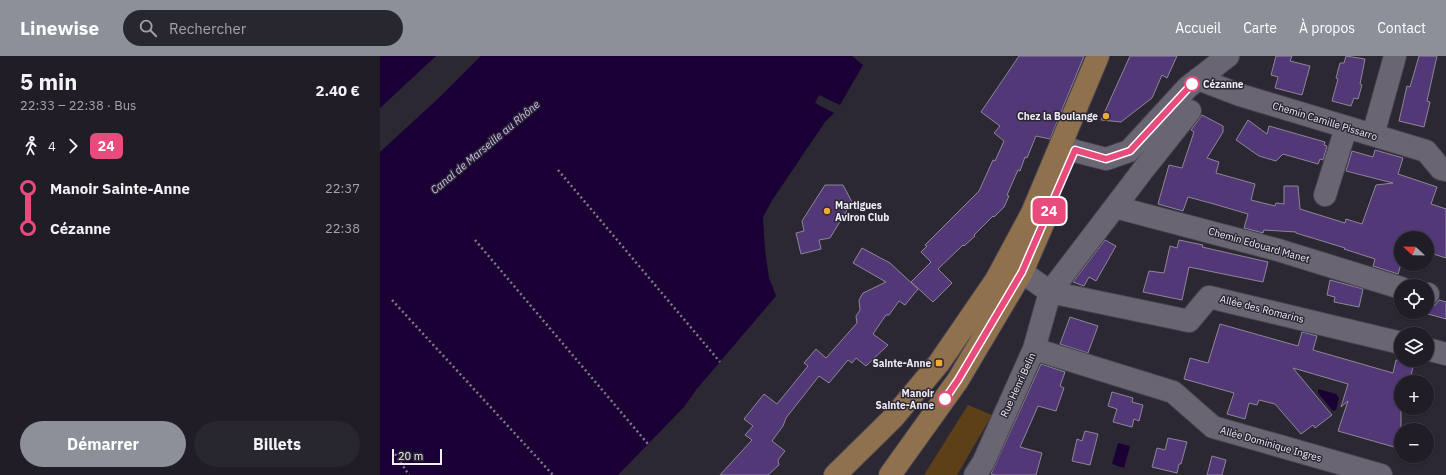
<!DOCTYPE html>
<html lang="fr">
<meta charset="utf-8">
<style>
body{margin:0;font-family:"IBM Plex Sans",sans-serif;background:#28262e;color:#f1f3f6;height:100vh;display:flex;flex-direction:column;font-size:15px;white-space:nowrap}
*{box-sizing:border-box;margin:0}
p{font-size:13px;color:#a2a2a7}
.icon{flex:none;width:22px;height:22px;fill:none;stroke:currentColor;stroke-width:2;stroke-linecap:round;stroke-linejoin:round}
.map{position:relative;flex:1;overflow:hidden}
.drawer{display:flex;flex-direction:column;background:#201d26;width:380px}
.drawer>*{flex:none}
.badge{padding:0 8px;border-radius:6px;font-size:14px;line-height:26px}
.needle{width:26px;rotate:292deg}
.tools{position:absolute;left:1014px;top:175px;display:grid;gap:8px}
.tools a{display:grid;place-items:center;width:40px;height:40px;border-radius:50%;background:#201d26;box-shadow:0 1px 3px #0004,0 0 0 1px #3d3b43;font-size:20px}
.scale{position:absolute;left:12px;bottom:10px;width:50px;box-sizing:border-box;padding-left:4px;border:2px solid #f0edf5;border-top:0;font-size:11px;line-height:14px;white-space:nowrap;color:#f0edf5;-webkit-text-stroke:3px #2b2733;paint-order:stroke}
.map>.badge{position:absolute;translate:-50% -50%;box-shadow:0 0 0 2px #fff}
.legs{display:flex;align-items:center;gap:6px;height:44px;padding:0 20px;font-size:13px}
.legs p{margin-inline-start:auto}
.head{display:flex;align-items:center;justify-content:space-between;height:68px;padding:0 20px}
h1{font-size:22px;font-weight:700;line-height:30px}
.action{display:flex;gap:8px;margin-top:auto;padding:8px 20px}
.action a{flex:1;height:46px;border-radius:24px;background:#8c9099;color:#fff;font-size:16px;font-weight:700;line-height:46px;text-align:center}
.action a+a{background:#28262e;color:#f1f3f6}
ul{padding:0 20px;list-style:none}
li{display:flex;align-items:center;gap:14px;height:40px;font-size:15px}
li i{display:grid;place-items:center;width:6px;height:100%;margin:0 5px;background:currentColor}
li i::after{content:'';width:10px;height:10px;margin:-5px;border:3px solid;border-radius:50%;background:#201d26}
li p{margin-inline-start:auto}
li:first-child i{background:linear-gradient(#0000 50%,currentColor 0)}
li:last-child i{background:linear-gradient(currentColor 50%,#0000 0)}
header{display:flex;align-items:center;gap:24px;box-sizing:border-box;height:56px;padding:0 20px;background:#8c9099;color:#fff}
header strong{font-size:19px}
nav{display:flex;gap:22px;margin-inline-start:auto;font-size:14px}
.search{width:280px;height:36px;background:#28262e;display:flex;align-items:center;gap:10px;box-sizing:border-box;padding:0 14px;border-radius:22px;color:#a2a2a7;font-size:15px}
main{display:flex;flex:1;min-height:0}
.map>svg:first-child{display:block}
.green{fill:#5d4017}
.water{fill:#1b0036}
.building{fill:#523877;stroke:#8c8796}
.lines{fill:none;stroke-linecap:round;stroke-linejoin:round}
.minor-casing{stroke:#49454f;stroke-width:24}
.major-casing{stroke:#49454f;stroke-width:24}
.path{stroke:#807c86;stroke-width:2.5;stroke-dasharray:2 3;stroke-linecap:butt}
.minor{stroke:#6a6573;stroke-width:22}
.major{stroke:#90714d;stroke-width:22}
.line-1-casing{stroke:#fff;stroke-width:9}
.line-1{stroke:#e74c7d;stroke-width:6}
.stop-1-dot{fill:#fff;stroke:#e74c7d;stroke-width:2}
.poi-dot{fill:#eea83c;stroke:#2b2733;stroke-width:1.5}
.labels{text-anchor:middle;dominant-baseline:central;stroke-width:3;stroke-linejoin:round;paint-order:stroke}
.stop-label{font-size:10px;font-weight:bold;fill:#f0edf5;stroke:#2b2733;text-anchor:start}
.poi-label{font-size:10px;font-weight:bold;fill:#f0edf5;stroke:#2b2733;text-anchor:end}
.street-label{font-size:10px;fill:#f0edf5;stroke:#2b2733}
.water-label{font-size:11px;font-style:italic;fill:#cdb9f1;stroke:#2b2733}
</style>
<header>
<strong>Linewise</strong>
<div class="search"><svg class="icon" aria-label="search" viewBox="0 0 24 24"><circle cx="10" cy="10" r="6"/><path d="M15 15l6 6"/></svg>Rechercher</div>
<nav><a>Accueil</a><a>Carte</a><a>À propos</a><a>Contact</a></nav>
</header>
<main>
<section class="drawer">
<div class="head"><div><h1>5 min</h1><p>22:33 – 22:38 · Bus</p></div><b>2.40 €</b></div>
<div class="legs"><svg class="icon" aria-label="walk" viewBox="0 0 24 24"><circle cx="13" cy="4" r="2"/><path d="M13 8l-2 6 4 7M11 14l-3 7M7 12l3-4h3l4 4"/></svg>4<svg class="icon" aria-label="forward" viewBox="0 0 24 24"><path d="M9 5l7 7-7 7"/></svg><b class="badge" style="background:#e74c7d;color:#fff">24</b></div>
<ul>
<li><i style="color:#e74c7d"></i><b>Manoir Sainte-Anne</b><p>22:37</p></li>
<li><i style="color:#e74c7d"></i><b>Cézanne</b><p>22:38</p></li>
</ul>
<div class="action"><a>Démarrer</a><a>Billets</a></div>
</section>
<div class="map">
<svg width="1066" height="419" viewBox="0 0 1066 419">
<rect width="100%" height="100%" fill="#2b2733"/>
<path class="green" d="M588 349 612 359 577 419H544Z"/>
<path class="water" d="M0 0H56L0 52Z
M101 0H472L483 9 460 49 439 39 435 47 454 57 445 66 393 143 383 161 385 194 389 222 396 240 316 334 304 351 238 419H0V96L62 39Z
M938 333 956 338 959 342 956 354 953 355 938 337Z
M738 387 750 390 744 412 732 408Z"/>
<path class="building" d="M639 0H704L670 83 656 80 647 102 645 101 640 115 638 114 627 139 629 140 624 151 614 161 613 160 594 179 595 180 584 190 583 189 558 213 572 227 553 246 531 226 551 206 541 196 547 190 545 189 599 135 613 104 615 105 624 85 614 77 620 70 601 56Z
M750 0H797L787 22 782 19 772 42 741 66 721 64Z
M896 0H912L910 5 930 10 922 39 895 32 898 21 891 19Z
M966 0 985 3 980 28 982 29 978 43 974 42 971 50 952 45 958 23 956 22 960 7H964Z
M1039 0H1057L1047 45 1050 46 1044 71 1019 65 1027 30 1030 31Z
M822 59 843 70V76L827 102 839 106 836 117 875 128 871 144 895 150 896 147 904 148V130H918L920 153 965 167 966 163 982 168 996 129 1013 127 966 115 972 95 993 101 995 94 1023 102 1018 118 1057 131 1051 148 1066 153V202L1047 196V182H1021V208L1018 218 993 210 995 203 964 193 965 192 916 177V176L884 174 883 177 864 172 868 158 834 148 808 141 803 155 778 148 789 109 802 112 814 76 811 74Z
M868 64 887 78 889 70 945 86 944 89 947 90 943 104 940 103 938 108 903 98 896 105 879 100 856 84Z
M445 129H463L472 146 450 182 439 184 441 193 421 198 416 177 424 175 422 165Z
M725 184 736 190 716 225 709 221 704 230 693 226Z
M799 184 823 189 822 191 888 206 883 226 809 211 802 244 763 236 769 215 784 217 790 190 797 192Z
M482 192 510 207 538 233 525 249 519 245 509 259H506L493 278 508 289 486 310 476 302 472 307 468 304 449 327 439 320 406 362 403 370 392 385 405 395 398 404 399 409 388 419H340L372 384 365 379 373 370 364 363 384 338 397 348 428 310 424 307 436 293 446 302 477 267 476 260 480 254 479 244 483 237 506 226 473 207Z
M950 224 983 233 979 251 954 246 955 241 947 239Z
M1059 244 1066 246V263L1048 258 1050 250 1055 249Z
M690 261 718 270 708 297 680 288Z
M840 268 918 290 922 276 937 280 933 294 1013 317 1016 304H1035L1029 326H1021V393L958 375 968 345 961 351 968 328 913 312 952 359 935 372 933 369 921 378 895 348 879 344 877 349 869 347 865 363 847 358 854 337 804 323 810 302 828 307Z
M661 308 685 316 680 330 684 332 676 355 658 350 640 391 662 397 656 419H615L611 418Z
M732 336 753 342 752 346 763 349 759 365 754 363 752 371 733 366 737 353 728 350Z
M705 375 718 378 710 409 692 405 697 383 702 385Z
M788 382 807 386 801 408H799L797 417 772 411 777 392 785 394Z
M832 400 846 404 842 419H827Z"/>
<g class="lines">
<defs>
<path id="minor" d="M818 23 860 39 1046 95 1061 113 1066 114
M993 79 1015 0
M681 88 695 95 726 103 749 95 808 31 848 0
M945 139 966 72
M735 151 898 194 1021 232
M642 216 670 236 809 265 829 241 1021 287
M1047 238H1048
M654 293 793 336 833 371 1001 419
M1047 293 1066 298
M595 419 603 407 654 293 670 236 763 114 810 55"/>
<path id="major" d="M455 419 513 362 559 307 616 224 652 157 718 0
M510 419 578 324 642 216 672 147"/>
</defs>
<use href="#minor" class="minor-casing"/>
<use href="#major" class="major-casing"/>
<path class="path" d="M178 114 340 306
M95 184 268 388
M12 244 173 419
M15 398 29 419"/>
<use href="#minor" class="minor"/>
<use href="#major" class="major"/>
</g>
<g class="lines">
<defs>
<path id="line-1" d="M565 343 578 324 642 216 695 94 726 103 750 95 812 28"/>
</defs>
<use href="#line-1" class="line-1-casing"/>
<use href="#line-1" class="line-1"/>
</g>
<g class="stop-1-dot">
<circle cx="812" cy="28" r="7"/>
<circle cx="565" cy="343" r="7"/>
</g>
<g class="poi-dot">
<circle cx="726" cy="60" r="4"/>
<circle cx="447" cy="155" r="4"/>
<rect x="555" y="303" width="8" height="8" rx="2"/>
</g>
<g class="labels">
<g class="stop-label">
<text x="823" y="28">Cézanne</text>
<text x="554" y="337" text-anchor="end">Manoir<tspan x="554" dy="12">Sainte-Anne</tspan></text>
</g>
<g class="poi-label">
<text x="718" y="60">Chez la Boulange</text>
<text x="455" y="149" text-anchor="start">Martigues<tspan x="455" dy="12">Aviron Club</tspan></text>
<text x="551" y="307">Sainte-Anne</text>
</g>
<g class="street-label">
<text transform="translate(945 65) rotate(17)">Chemin Camille Pissarro</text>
<text transform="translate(879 189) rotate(16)">Chemin Edouard Manet</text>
<text transform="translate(882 253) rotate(14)">Allée des Romarins</text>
<text transform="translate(638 329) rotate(-65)">Rue Henri Belin</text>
<text transform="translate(891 388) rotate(16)">Allée Dominique Ingres</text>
</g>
<g class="water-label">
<text transform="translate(105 91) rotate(-40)">Canal de Marseille au Rhône</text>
</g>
</g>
</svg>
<div class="tools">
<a><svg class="needle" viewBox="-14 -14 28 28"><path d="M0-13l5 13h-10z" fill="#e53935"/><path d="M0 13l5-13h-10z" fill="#a2a2a7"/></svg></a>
<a><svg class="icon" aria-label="locate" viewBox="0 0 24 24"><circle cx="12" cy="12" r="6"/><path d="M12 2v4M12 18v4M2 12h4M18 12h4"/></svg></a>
<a><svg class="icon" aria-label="layers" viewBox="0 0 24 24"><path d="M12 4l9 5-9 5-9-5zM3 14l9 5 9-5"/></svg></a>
<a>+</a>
<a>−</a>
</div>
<div class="scale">20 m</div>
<b class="badge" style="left:669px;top:155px;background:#e74c7d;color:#fff">24</b>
</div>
</main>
